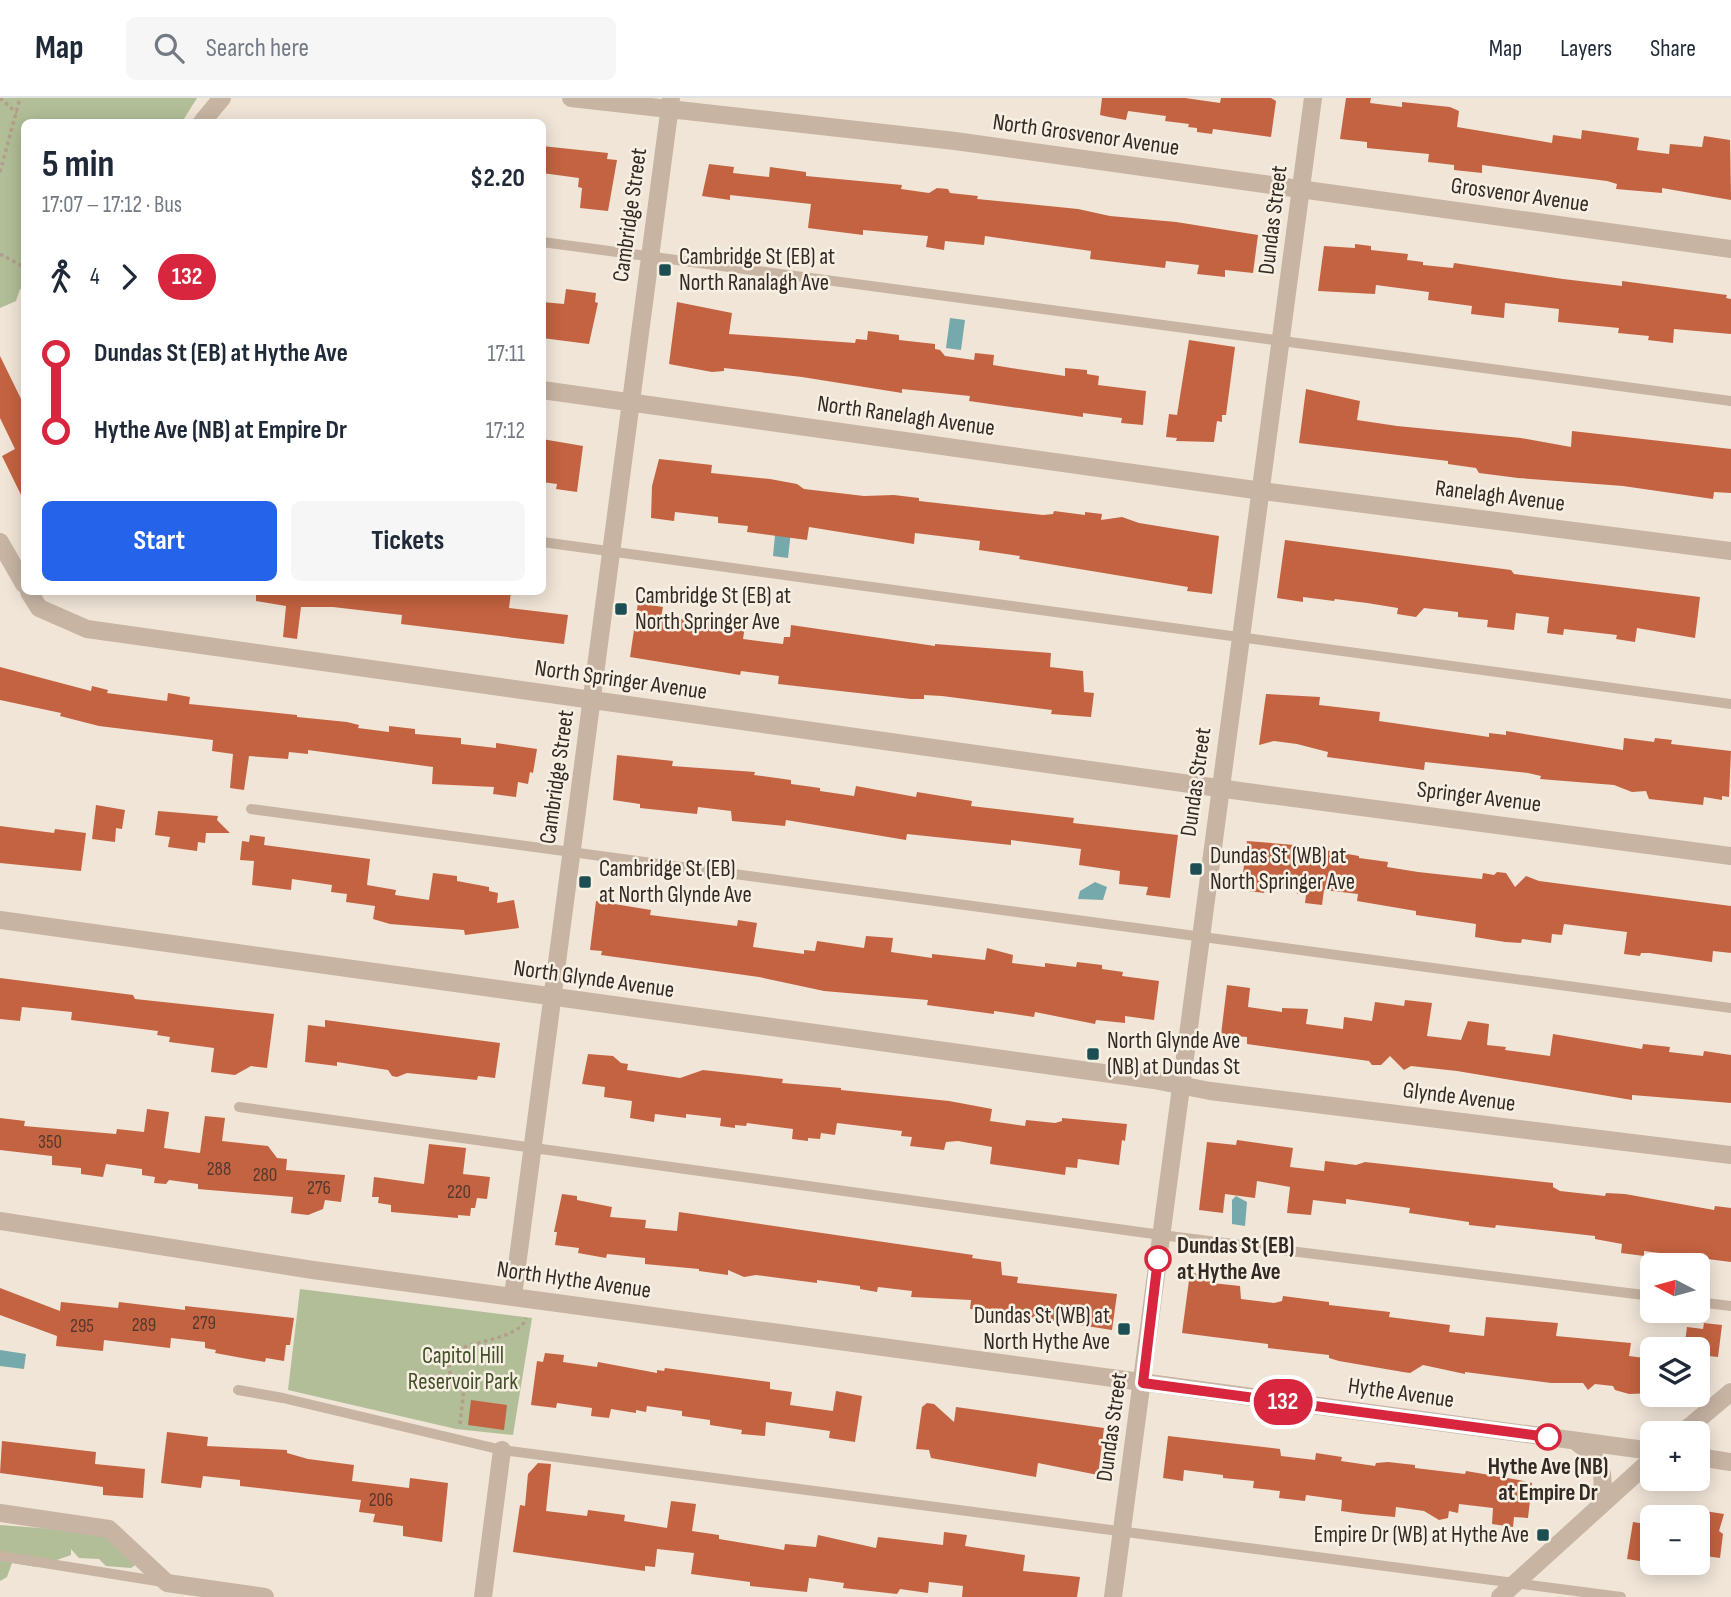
<!DOCTYPE html>
<meta charset="utf-8">
<style>
body{margin:0;font-family:"Sofia Sans Condensed",sans-serif;background:#f6f6f7;color:#1f2937;height:100vh;display:flex;flex-direction:column;font-size:26px;white-space:nowrap}
*{box-sizing:border-box;margin:0}
p{font-size:23px;color:#747a83}
.icon{flex:none;width:38px;height:38px;fill:none;stroke:currentColor;stroke-width:2;stroke-linecap:round;stroke-linejoin:round}
.map{position:relative;flex:1;overflow:hidden}
.panel{position:absolute;left:21px;top:21px;width:525px;height:476px;display:flex;flex-direction:column;background:#fff;border-radius:10px;box-shadow:0 4px 18px #0003}
.panel>*{flex:none}
.badge{padding:0 14px;border-radius:23px;font-size:24px;line-height:46px}
.needle{width:46px;rotate:276deg}
.buttons{position:absolute;left:1640px;top:1155px;display:grid;gap:14px}
.buttons a{display:grid;place-items:center;width:70px;height:70px;border-radius:10px;background:#fff;box-shadow:0 4px 18px #0003;font-size:35px}
.map>.badge{position:absolute;translate:-50% -50%;box-shadow:0 0 0 4px #fff}
.legs{display:flex;align-items:center;gap:10px;height:77px;padding:0 21px;font-size:23px}
.legs p{margin-inline-start:auto}
.overview{display:flex;align-items:center;justify-content:space-between;height:119px;padding:0 21px}
h1{font-size:38px;font-weight:700;line-height:52px}
.action{display:flex;gap:14px;margin-top:auto;padding:14px 21px}
.action a{flex:1;height:80px;border-radius:10px;background:#2563eb;color:#fff;font-size:28px;font-weight:700;line-height:80px;text-align:center}
.action a+a{background:#f6f6f7;color:#1f2937}
ul{padding:0 21px;list-style:none}
li{display:flex;align-items:center;gap:24px;height:77px;font-size:26px}
li i{display:grid;place-items:center;width:10px;height:100%;margin:0 9px;background:currentColor}
li i::after{content:'';width:18px;height:18px;margin:-9px;border:5px solid;border-radius:50%;background:#fff}
li p{margin-inline-start:auto}
li:first-child i{background:linear-gradient(#0000 50%,currentColor 0)}
li:last-child i{background:linear-gradient(currentColor 50%,#0000 0)}
header{display:flex;align-items:center;gap:42px;box-sizing:border-box;height:98px;padding:0 35px;background:#fff;border-bottom:2px solid #e0e1e3}
header strong{font-size:33px}
nav{display:flex;gap:38px;margin-inline-start:auto;font-size:24px}
.search{width:490px;height:63px;background:#f6f6f7;display:flex;align-items:center;gap:18px;box-sizing:border-box;padding:0 24px;border-radius:10px;color:#747a83;font-size:26px}
.map>svg:first-child{display:block}
.green{fill:#b1be97}
.water{fill:#76a9ac}
.building{fill:#c46341}
.lines{fill:none;stroke-linecap:round;stroke-linejoin:round}
.path{stroke:#b39e8e;stroke-width:3.5;stroke-dasharray:3.5 3.5;stroke-linecap:butt}
.service{stroke:#c7b4a3;stroke-width:10}
.minor{stroke:#c7b4a3;stroke-width:18}
.tertiary{stroke:#c7b4a3;stroke-width:18}
.line-1-casing{stroke:#fff;stroke-width:16}
.line-1{stroke:#d7263d;stroke-width:10}
.poi-dot{fill:#1c4e53;stroke:#f8efe3;stroke-width:2.5}
.stop-1-dot{fill:#fff;stroke:#d7263d;stroke-width:3.5}
.labels{text-anchor:middle;dominant-baseline:central;stroke-width:5;stroke-linejoin:round;paint-order:stroke}
.number-label{font-size:19px;fill:#57382c}
.street-label{font-size:23px;fill:#332a25;stroke:#f8efe3}
.poi-label{font-size:23px;fill:#332a25;stroke:#f8efe3;text-anchor:start}
.stop-label{font-size:23px;font-weight:bold;fill:#332a25;stroke:#f8efe3;text-anchor:start}
.park-label{font-size:23px;fill:#415029;stroke:#f8efe3}
</style>
<header>
<strong>Map</strong>
<div class="search"><svg class="icon" aria-label="search" viewBox="0 0 24 24"><circle cx="10" cy="10" r="6"/><path d="M15 15l6 6"/></svg>Search here</div>
<nav><a>Map</a><a>Layers</a><a>Share</a></nav>
</header>
<div class="map">
<svg width="1731" height="1499" viewBox="0 0 1731 1499">
<rect width="100%" height="100%" fill="#f0e5d7"/>
<path class="green" d="M0 0H197L182 24H24V191H20L16 203 0 210Z
M300 1191 532 1220 513 1337 456 1331 288 1292Z
M0 1427 106 1435 138 1465 131 1470 106 1468 99 1461 79 1460 71 1451V1457L37 1469 12 1465 7 1479 0 1483Z"/>
<path class="water" d="M950 220 965 222 961 252 946 250Z
M791 433 788 460 773 458 775 437Z
M1095 784 1107 789 1103 802 1078 801 1080 793Z
M1236 1098 1247 1104 1245 1128 1232 1126V1102Z
M0 1252 26 1256 24 1271 0 1268Z"/>
<path class="building" d="M1102 0H1185L1220 5 1221 0H1271L1276 3 1271 39 1213 31 1212 36 1197 34V30L1188 29 1189 26 1165 23 1166 18 1128 13 1126 22 1109 19 1100 17Z
M1346 0H1371L1370 5 1402 9V4L1450 9 1459 13 1457 29 1552 45 1553 37 1581 41 1582 32 1639 40 1637 52 1669 56 1670 46 1702 49 1704 38 1730 42 1731 102 1662 90V95L1616 91 1617 86 1607 83 1482 67V75L1454 72V67L1428 64 1429 56 1367 50V44L1340 41Z
M542 48 608 55 607 61 617 62 608 113 580 110 582 90 578 89 579 80 542 75Z
M709 66 734 69 733 75 769 79 770 69 806 74V78L902 87 901 91 929 95 937 90 948 91 950 95 978 98 977 101 1078 111 1110 118 1176 124 1258 137 1253 175 1225 172V179L1197 176 1199 167 1166 163 1165 170 1090 161 1091 153 985 138 984 147 945 143 944 152 926 149 928 138 863 132V137L808 130 811 106 730 97V102L702 98Z
M1355 146 1371 148V152L1408 156 1407 162 1423 164V167L1453 170 1454 165 1563 181 1622 188V183L1727 197 1726 200 1731 201V236L1674 231 1673 245 1648 242 1649 238 1618 235 1619 230 1558 224 1559 211 1505 205 1504 220 1471 216 1472 208 1428 202 1429 194 1376 187 1375 196 1318 193 1324 148 1355 150Z
M566 191 596 195 595 204 598 205 589 246 542 240V204L564 206Z
M677 204 732 215 729 236 855 245 856 241 867 242 868 233 899 237V242L935 246V251L940 252 945 258 974 262 975 255 994 257 993 267 1011 270 1065 278V270L1087 272V276L1099 278 1098 287 1146 293 1143 327 1121 325 1122 320 1083 315V319L969 303 970 298 902 291V295L802 279 724 270V273L712 274 669 266Z
M1189 242 1235 249 1226 317H1222V324L1217 323 1214 344 1176 343 1177 340 1166 339 1169 316 1177 317Z
M0 258 24 307V403L2 358 15 351 0 320Z
M1306 291 1360 303 1357 322 1397 328 1521 340 1571 349 1572 333 1731 351V395L1714 394 1713 401 1623 388 1518 380 1479 375 1476 370 1448 366V363L1299 345Z
M542 341 583 348 577 394 556 391 557 386 542 384Z
M659 361 712 367 711 375 770 381 797 386 804 391 864 398 894 397 919 400V403L1043 417 1053 416 1054 413 1085 417V414L1102 416 1101 422 1122 419 1139 425 1219 438 1212 496 1187 493 1188 489 1019 461 1020 458 979 452 980 443 915 435 914 446 809 429 807 442 747 434 748 428 718 425V419L675 414 674 423 651 420 652 388Z
M1285 442 1511 472 1514 476 1700 499 1695 540 1637 530 1635 544 1616 541 1617 537 1564 531 1563 537 1547 535 1549 519 1516 515 1514 532 1487 529 1488 522 1458 519V514L1424 510 1416 519 1397 516 1398 510 1367 505 1335 501 1334 503 1303 499V504L1277 500Z
M256 494H511L509 510 568 517 564 546 401 526 402 517 333 509H301L297 541 283 539 286 508 256 503Z
M638 505 663 509 661 519 745 528 743 541 783 546 784 539H790L791 527 935 548V546L1051 555 1050 569 1083 573 1084 594 1094 595 1091 619 1051 616 1052 612 942 598 924 597V601H911L778 586 779 578 741 573 740 577 630 559Z
M0 569 91 593 92 588 108 592 107 595 167 603 168 595 190 599 189 606 297 617V619L347 624 359 627 358 630 389 634V628L415 631V636L461 640V646L496 650V645L537 651 533 675 530 674 528 686 518 684 516 699 493 696 494 689 432 686 433 669 308 652V656L289 654 288 661 249 658 244 692 230 690 233 656 212 653 213 642 99 628 60 618 61 615 0 602Z
M1266 596 1320 599 1319 607 1380 614 1379 623 1489 639V635L1506 637V633L1623 652 1624 640 1654 644 1655 640 1672 642 1671 646 1731 653 1729 699 1722 698V702L1704 699 1703 707 1649 701 1646 693 1632 694 1614 687 1540 681 1541 678 1528 675 1425 664 1424 672 1327 659 1328 654 1297 646 1274 643 1259 647Z
M617 657 673 663 672 668 755 674 754 677 791 682V686L820 690V693L854 698 856 688 916 699 917 694 972 703 971 708 1074 720 1073 725 1178 737 1170 800 1146 797 1148 789 1119 786 1120 773 1079 767 1081 751 1011 742V747L907 736 906 742 786 722 785 728 732 723 731 713 698 709 697 716 640 710V706L613 702Z
M96 707 125 712 122 731 116 730 115 744 92 741Z
M158 713 218 718 217 722 230 735H206L205 745 198 744 197 753 168 749 170 739 155 737Z
M0 728 54 735 55 731 86 735 81 773 0 765Z
M250 737 265 739 264 747 370 761 367 787 396 792 395 797 429 802 433 775 457 778V783L489 789V793L498 795 497 805 514 802 519 830 465 837 464 832 390 826 373 821 375 808 346 804 347 796 331 794 332 787 292 781 291 792 252 787 254 763 240 762 242 743 249 744Z
M1247 743 1319 749V751L1359 758V760L1388 764 1387 769 1418 774 1482 781 1483 775 1494 777 1497 774 1506 775 1515 789 1526 778 1539 783 1731 808V855L1713 853 1712 864 1649 855H1641L1640 858 1624 856 1627 834 1564 826 1562 837 1552 836 1551 845 1522 841 1521 845 1505 844 1475 839 1476 826 1416 817V813L1357 803 1358 796 1324 792 1322 807 1305 805 1306 797 1297 796 1298 793 1265 789 1264 795 1241 792Z
M596 803 651 812 650 817 737 828 738 822 757 825 753 849 804 856V852L815 853 817 843 864 850 866 838 893 840 891 854 932 860V856L985 862 987 850 1013 857 1012 865 1045 869V865L1076 869 1077 864 1102 867V871L1123 874 1122 878 1159 883 1154 922 1125 918V925L1096 922 1095 926 1035 914 1034 919 994 913V916L927 907 928 902 824 893 759 879 601 857 602 853 590 852Z
M0 880 133 897 135 901 274 916 267 970 251 968 235 977 211 974 214 950 169 944 170 939 157 937 158 933 71 922 72 914 22 909 20 923 0 921Z
M1227 887 1250 890 1248 909 1282 914V910L1308 911 1306 926 1343 931 1344 919 1372 923 1375 904 1404 908 1405 902 1432 905 1427 938 1461 942 1468 923 1489 926 1487 947 1506 949 1505 952 1550 958 1553 936 1642 951 1643 946 1670 949 1669 954 1703 958 1704 953 1731 957V1005L1632 997V1002L1457 973 1411 968 1404 972 1390 958 1381 967H1372L1369 963 1247 946V939L1221 937Z
M325 922 500 945 495 980 478 978 477 982 407 975 397 979 392 978 388 972 337 964V968L305 964 308 927 325 929Z
M588 956 613 958 621 965 628 966 627 972 680 980 703 972 783 981 782 985 841 990V992L949 1003 992 1011 990 1023 1025 1028 1026 1022 1055 1025 1062 1023V1020L1127 1026 1125 1043 1122 1042 1119 1067 1078 1061 1077 1070 1066 1069 1065 1077 990 1066 992 1049 958 1043 946 1044 944 1052 910 1048 912 1039 901 1038 902 1033 837 1025 835 1037 821 1035 820 1041 808 1040V1043L792 1041 793 1031 747 1025 746 1028 735 1027V1030L720 1028 721 1020 686 1016V1020L655 1016 654 1024 630 1020 632 1003 604 999 605 989 582 986Z
M147 1011 169 1014 164 1050 200 1055 205 1018 225 1020 222 1043 268 1048 277 1060 287 1061 286 1072 345 1077 341 1104 325 1102 323 1111 308 1117 291 1115 293 1099 198 1091V1086L169 1082 166 1086 154 1085 155 1079 142 1077V1071L106 1066 103 1079 81 1076V1070L52 1067V1058L0 1052V1020L25 1023 24 1028 116 1036 117 1031 144 1034Z
M1237 1042 1293 1050 1290 1069 1324 1073 1325 1063 1356 1067 1365 1064 1553 1085V1089L1560 1093 1605 1098 1606 1095 1625 1096 1714 1112 1715 1108 1731 1110V1164L1644 1153V1158L1621 1155 1622 1146 1595 1141V1138L1496 1127 1495 1130 1469 1127V1124L1409 1115 1410 1110 1346 1101V1106L1313 1102 1311 1117 1287 1115 1290 1089 1257 1083 1255 1100 1225 1096 1223 1115 1199 1112 1207 1044 1236 1047Z
M429 1046 466 1050 463 1076 490 1079 487 1101 477 1100 475 1110H471L470 1118 458 1117V1120L391 1114V1107L378 1105 379 1099H372L374 1079 424 1086Z
M562 1096 577 1098V1102L612 1109 610 1119 646 1122 645 1130 677 1133 679 1114 973 1157 972 1160 1001 1164 1002 1177 1018 1179 1017 1185 1117 1196 1112 1232 1029 1219 1030 1215 970 1211 971 1202 911 1199 912 1193 878 1189 877 1194 860 1191V1188L817 1182V1185L756 1177 744 1179 728 1172V1177L699 1173V1171L645 1166V1160L607 1156 606 1160 578 1155 579 1150 555 1147 557 1134H554Z
M1190 1175 1213 1177 1212 1185 1240 1188 1241 1201 1274 1205 1282 1203 1283 1198 1329 1204V1207L1390 1214 1389 1219 1450 1227 1449 1234 1484 1238 1486 1219 1558 1225 1556 1238 1631 1245 1629 1258 1652 1261V1295L1629 1296 1615 1292 1613 1288 1595 1286 1588 1292 1583 1285H1551L1465 1274V1276L1423 1267 1410 1275 1403 1274 1339 1263 1329 1260V1257L1268 1250V1246L1182 1235Z
M0 1190 60 1213 61 1204 118 1210 119 1204 185 1212V1208L294 1220 290 1247H286L284 1263 266 1260 265 1264 215 1255 216 1252 205 1250V1244L171 1240 170 1250 104 1242 103 1253 56 1248 57 1238 0 1217Z
M1704 1225 1722 1227 1718 1259 1698 1257V1251H1684L1687 1229 1703 1231Z
M545 1255 564 1257 563 1264 597 1269 598 1264 657 1275V1272L664 1273 665 1270 770 1284V1291L792 1294 790 1307 833 1313 836 1293 862 1298 855 1344 829 1340 830 1333 766 1324 765 1338 741 1336 742 1332 710 1327V1322L682 1318V1313L647 1308 646 1314 636 1312V1315L611 1311 609 1320 591 1318 592 1310 557 1305 556 1310 531 1307 537 1263 543 1264Z
M471 1302 507 1307 504 1332 468 1327Z
M927 1305 934 1306 954 1324 956 1309 1104 1330 1098 1377 1038 1365 1036 1379 931 1360 929 1352 916 1351 922 1309Z
M167 1334 208 1339 207 1348 287 1352V1355L308 1361 354 1367 352 1383 409 1390 410 1380 448 1385 442 1444 403 1438V1428L373 1424 375 1416 359 1414 361 1402 240 1388V1382L203 1378 201 1390 161 1385Z
M1168 1338 1280 1351 1281 1358 1315 1362 1316 1355 1342 1359 1341 1363 1375 1368 1376 1365 1388 1364 1415 1367V1370L1465 1376 1466 1373 1519 1382 1532 1385 1528 1420 1514 1419 1513 1429 1492 1426 1493 1410 1459 1406 1458 1415 1449 1413 1448 1420 1439 1422 1424 1413 1396 1409 1395 1419 1362 1416 1341 1413 1342 1402 1306 1397 1305 1403 1279 1400 1280 1393 1253 1390 1254 1383 1223 1380V1377L1184 1372 1183 1383 1163 1380Z
M2 1343 96 1354 95 1366 145 1371 143 1400 103 1397V1389L0 1375Z
M538 1365 551 1366 546 1413 587 1418 588 1412 625 1417 624 1423 667 1430 671 1403 696 1406 692 1433 719 1437V1441L784 1452 785 1446 816 1449 818 1437 876 1450 878 1439 943 1447 944 1434 967 1437 965 1448 1025 1457 1023 1473 1080 1479 1077 1499H962L963 1488 929 1484 928 1495 900 1491 897 1496 843 1490 844 1485 809 1480 807 1494 750 1488V1484L691 1476 694 1455 657 1451 655 1469 645 1468V1473L513 1454 520 1407 525 1408 528 1376Z
M1698 1412 1724 1416 1719 1433 1723 1436 1720 1460 1698 1457Z
M1633 1424 1652 1427V1465L1627 1461Z"/>
<g class="lines">
<path class="path" d="M0 0 17 15
M0 74 20 0
M0 156 24 169
M460 1326 464 1290C450 1282 446 1272 451 1256 469 1242 520 1242 526 1220"/>
<path class="service" d="M542 144 1731 303
M542 444 1731 606
M251 711 1731 910
M239 1009 1161 1137 1652 1198
M1698 1204 1731 1208
M238 1292 283 1300 502 1352 1621 1499
M0 1458 163 1484"/>
<path class="minor" d="M571 0 955 43 1731 151
M202 24 222 0
M542 292 1262 393 1731 453
M0 444 24 486
M29 494 39 510 87 531 1247 694 1731 758
M0 822 1154 982 1210 993 1731 1057
M0 1123 313 1172 1652 1353
M513 1198 671 0
M1575 1343C1604 1364 1606 1374 1600 1408
M1698 1359 1731 1364
M0 1415 109 1431 167 1485 265 1499
M483 1499 502 1352"/>
<path class="tertiary" d="M1682 1335 1731 1294
M1113 1499 1313 0
M1500 1499 1652 1361"/>
</g>
<g class="lines">
<defs>
<path id="line-1" d="M1158 1161 1143 1285 1548 1339"/>
</defs>
<use href="#line-1" class="line-1-casing"/>
<use href="#line-1" class="line-1"/>
</g>
<g class="poi-dot">
<rect x="658" y="165" width="14" height="14" rx="3.5"/>
<rect x="614" y="504" width="14" height="14" rx="3.5"/>
<rect x="1189" y="764" width="14" height="14" rx="3.5"/>
<rect x="578" y="777" width="14" height="14" rx="3.5"/>
<rect x="1086" y="949" width="14" height="14" rx="3.5"/>
<rect x="1117" y="1224" width="14" height="14" rx="3.5"/>
<rect x="1536" y="1430" width="14" height="14" rx="3.5"/>
</g>
<g class="stop-1-dot">
<circle cx="1158" cy="1161" r="12"/>
<circle cx="1548" cy="1339" r="12"/>
</g>
<g class="labels">
<g class="number-label">
<text x="50" y="1044">350</text>
<text x="219" y="1071">288</text>
<text x="265" y="1077">280</text>
<text x="319" y="1090">276</text>
<text x="459" y="1094">220</text>
<text x="204" y="1225">279</text>
<text x="144" y="1227">289</text>
<text x="82" y="1228">295</text>
<text x="381" y="1402">206</text>
</g>
<g class="street-label">
<text transform="translate(1086 37) rotate(8)">North Grosvenor Avenue</text>
<text transform="translate(1520 97) rotate(8)">Grosvenor Avenue</text>
<text transform="translate(630 117) rotate(-82)">Cambridge Street</text>
<text transform="translate(1273 122) rotate(-83)">Dundas Street</text>
<text transform="translate(906 318) rotate(8)">North Ranelagh Avenue</text>
<text transform="translate(1500 398) rotate(7)">Ranelagh Avenue</text>
<text transform="translate(621 582) rotate(8)">North Springer Avenue</text>
<text transform="translate(557 679) rotate(-82)">Cambridge Street</text>
<text transform="translate(1196 684) rotate(-82)">Dundas Street</text>
<text transform="translate(1479 699) rotate(7)">Springer Avenue</text>
<text transform="translate(594 881) rotate(8)">North Glynde Avenue</text>
<text transform="translate(1459 999) rotate(7)">Glynde Avenue</text>
<text transform="translate(574 1182) rotate(8)">North Hythe Avenue</text>
<text transform="translate(1401 1295) rotate(8)">Hythe Avenue</text>
<text transform="translate(1112 1329) rotate(-82)">Dundas Street</text>
</g>
<g class="poi-label">
<text x="679" y="159">Cambridge St (EB) at<tspan x="679" dy="26">North Ranalagh Ave</tspan></text>
<text x="635" y="498">Cambridge St (EB) at<tspan x="635" dy="26">North Springer Ave</tspan></text>
<text x="1210" y="758">Dundas St (WB) at<tspan x="1210" dy="26">North Springer Ave</tspan></text>
<text x="599" y="771">Cambridge St (EB)<tspan x="599" dy="26">at North Glynde Ave</tspan></text>
<text x="1107" y="943">North Glynde Ave<tspan x="1107" dy="26">(NB) at Dundas St</tspan></text>
<text x="1110" y="1218" text-anchor="end">Dundas St (WB) at<tspan x="1110" dy="26">North Hythe Ave</tspan></text>
<text x="1529" y="1437" text-anchor="end">Empire Dr (WB) at Hythe Ave</text>
</g>
<g class="stop-label">
<text x="1177" y="1148">Dundas St (EB)<tspan x="1177" dy="26">at Hythe Ave</tspan></text>
<text x="1548" y="1369" text-anchor="middle">Hythe Ave (NB)<tspan x="1548" dy="26">at Empire Dr</tspan></text>
</g>
<g class="park-label">
<text x="463" y="1258">Capitol Hill<tspan x="463" dy="26">Reservoir Park</tspan></text>
</g>
</g>
</svg>
<div class="buttons">
<a><svg class="needle" viewBox="-14 -14 28 28"><path d="M0-13l5 13h-10z" fill="#e53935"/><path d="M0 13l5-13h-10z" fill="#747a83"/></svg></a>
<a><svg class="icon" aria-label="layers" viewBox="0 0 24 24"><path d="M12 4l9 5-9 5-9-5zM3 14l9 5 9-5"/></svg></a>
<a>+</a>
<a>−</a>
</div>
<b class="badge" style="left:1283px;top:1304px;background:#d7263d;color:#fff">132</b>
<section class="panel">
<div class="overview"><div><h1>5 min</h1><p>17:07 – 17:12 · Bus</p></div><b>$2.20</b></div>
<div class="legs"><svg class="icon" aria-label="walk" viewBox="0 0 24 24"><circle cx="13" cy="4" r="2"/><path d="M13 8l-2 6 4 7M11 14l-3 7M7 12l3-4h3l4 4"/></svg>4<svg class="icon" aria-label="forward" viewBox="0 0 24 24"><path d="M9 5l7 7-7 7"/></svg><b class="badge" style="background:#d7263d;color:#fff">132</b></div>
<ul>
<li><i style="color:#d7263d"></i><b>Dundas St (EB) at Hythe Ave</b><p>17:11</p></li>
<li><i style="color:#d7263d"></i><b>Hythe Ave (NB) at Empire Dr</b><p>17:12</p></li>
</ul>
<div class="action"><a>Start</a><a>Tickets</a></div>
</section>
</div>
